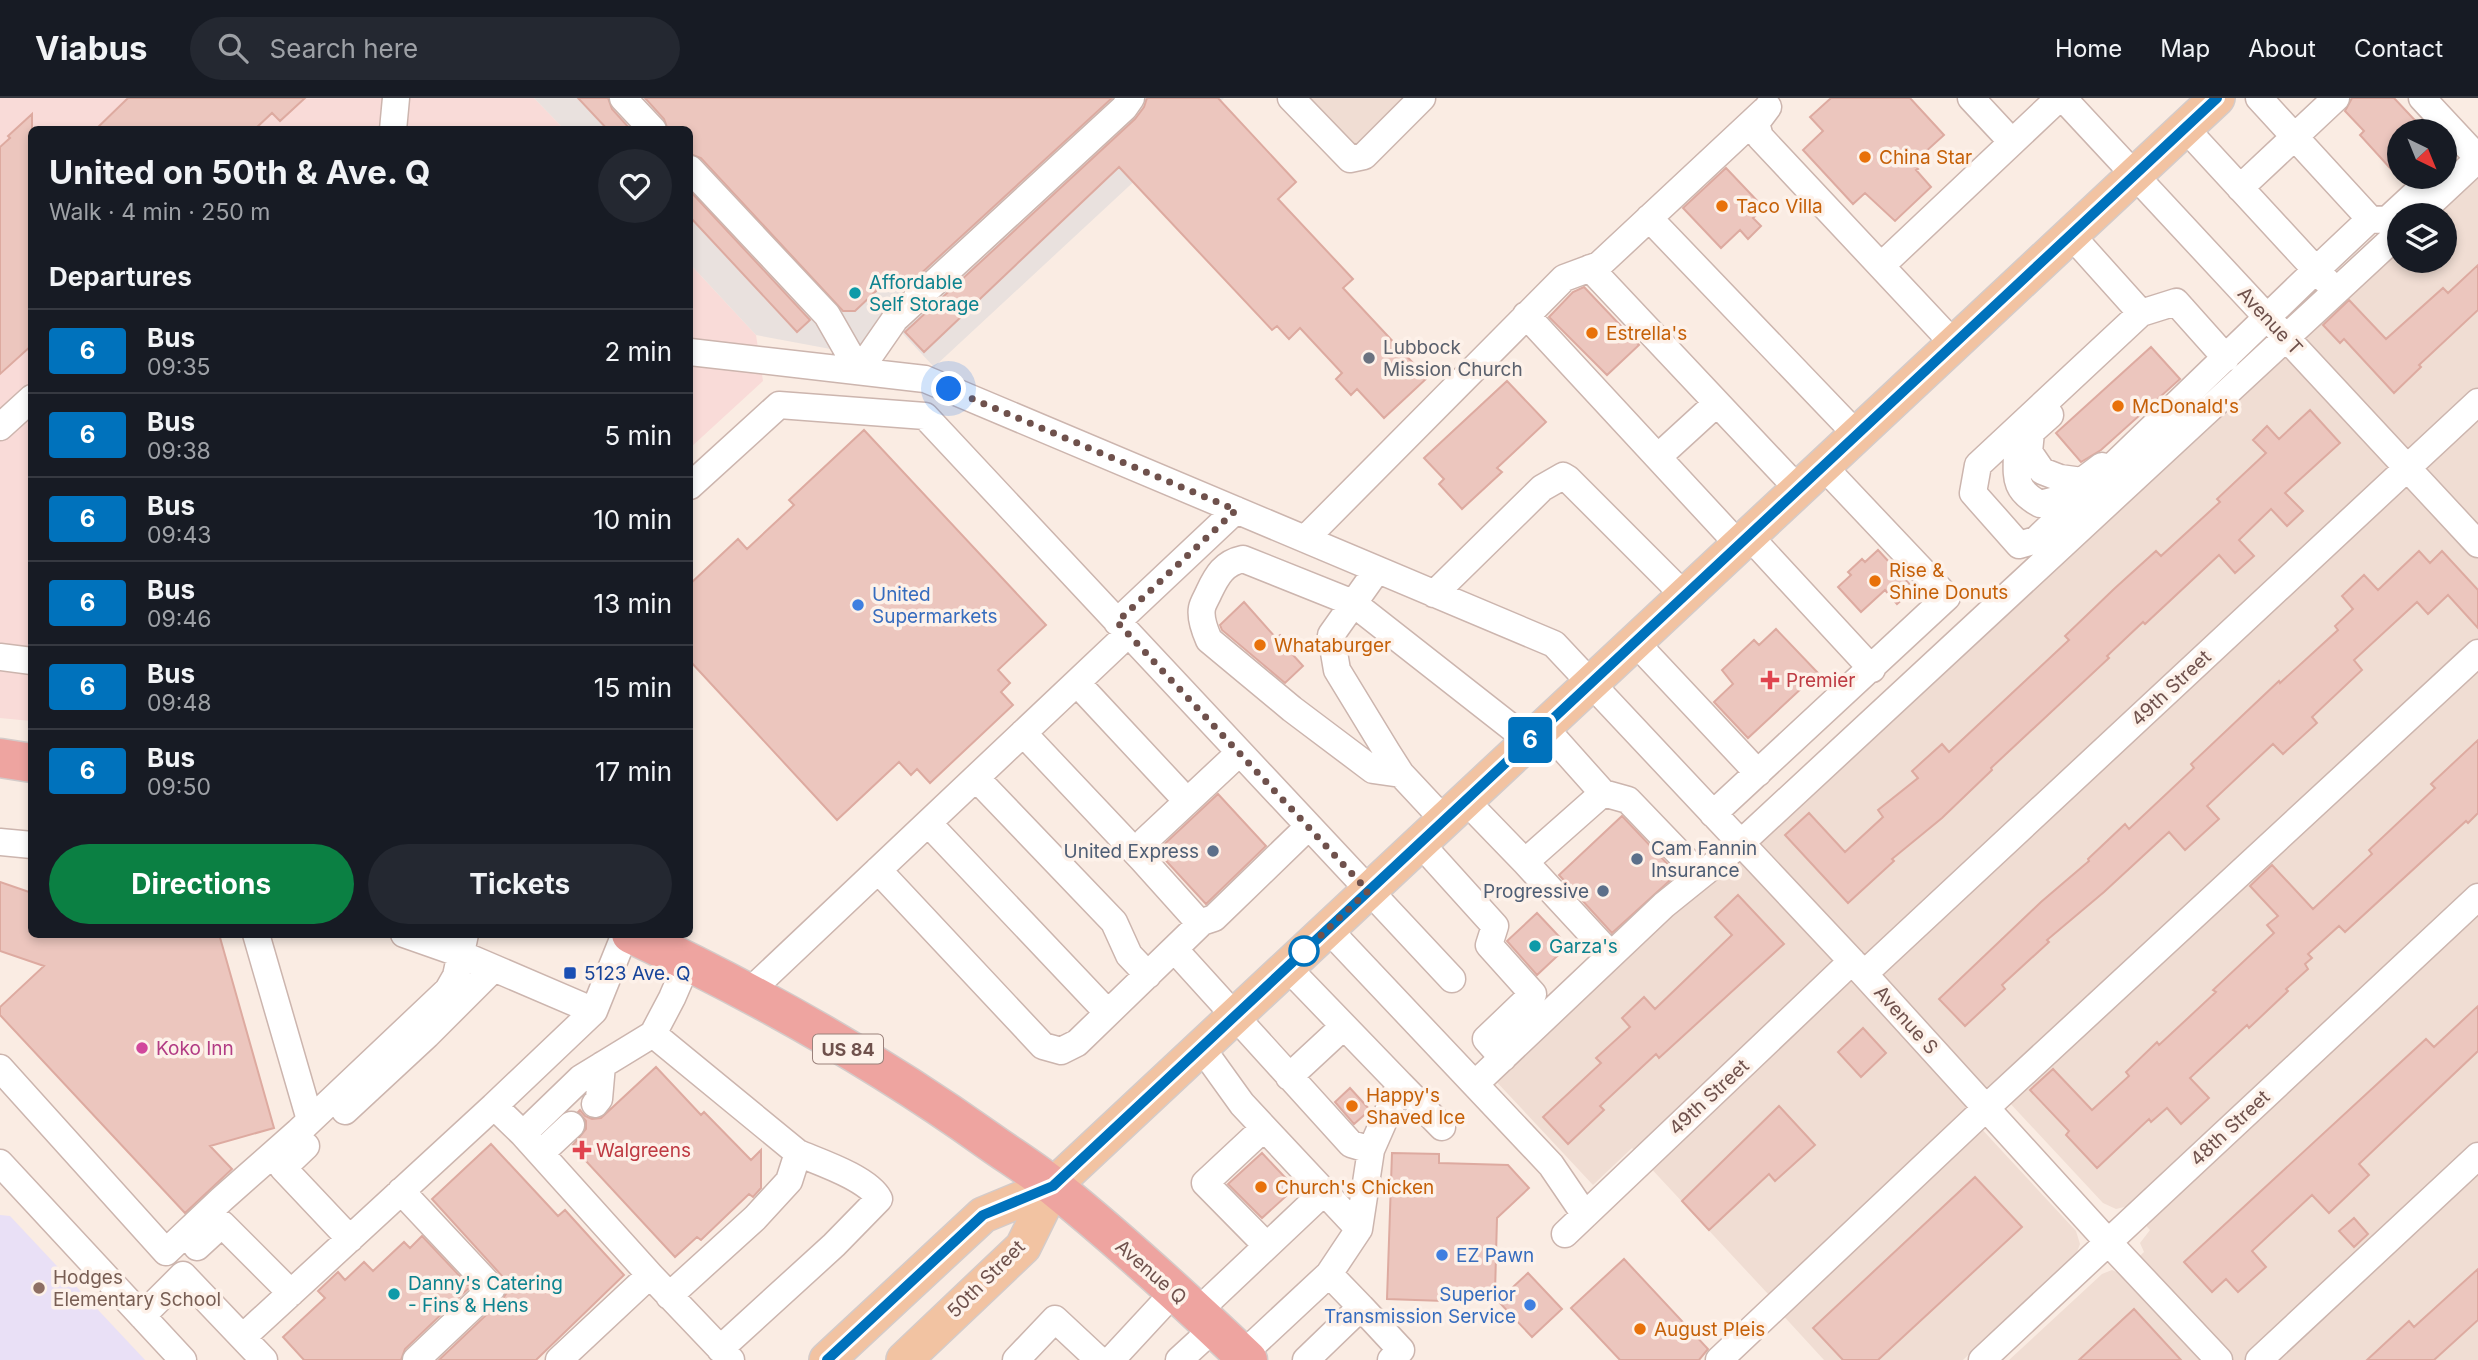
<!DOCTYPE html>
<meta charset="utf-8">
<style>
body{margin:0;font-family:Inter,sans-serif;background:#242831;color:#f1f3f6;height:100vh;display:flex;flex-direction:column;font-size:26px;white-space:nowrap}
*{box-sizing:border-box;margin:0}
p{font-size:23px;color:#9ea1a6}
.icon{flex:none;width:38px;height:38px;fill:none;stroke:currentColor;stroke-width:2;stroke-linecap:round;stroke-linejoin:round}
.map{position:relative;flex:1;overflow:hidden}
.panel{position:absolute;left:28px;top:28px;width:665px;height:812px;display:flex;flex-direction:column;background:#171b24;border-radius:10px;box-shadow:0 4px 10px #0003}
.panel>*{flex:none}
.badge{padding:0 14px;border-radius:5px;font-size:24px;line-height:46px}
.needle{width:46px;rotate:137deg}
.tools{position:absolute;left:2387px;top:21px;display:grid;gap:14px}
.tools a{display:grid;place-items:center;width:70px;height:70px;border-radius:50%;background:#171b24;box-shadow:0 4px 10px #0003;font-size:35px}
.you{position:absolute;width:35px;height:35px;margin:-18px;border:5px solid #fff;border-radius:50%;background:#1a73e8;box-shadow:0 0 0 10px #1a73e833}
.map>.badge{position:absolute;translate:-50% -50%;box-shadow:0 0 0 4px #fff}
h2{padding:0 21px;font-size:26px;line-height:63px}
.round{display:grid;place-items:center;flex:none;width:74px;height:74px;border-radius:37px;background:#242831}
.summary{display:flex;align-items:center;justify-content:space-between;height:119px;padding:0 21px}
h1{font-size:33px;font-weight:700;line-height:52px}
.cta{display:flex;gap:14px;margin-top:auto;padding:14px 21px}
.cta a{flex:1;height:80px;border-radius:42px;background:#0b8043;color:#fff;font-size:28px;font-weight:700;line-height:80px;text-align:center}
.cta a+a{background:#242831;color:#f1f3f6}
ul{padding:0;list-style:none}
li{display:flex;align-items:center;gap:21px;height:84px;padding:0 21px;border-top:2px solid #363941}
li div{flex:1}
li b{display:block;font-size:26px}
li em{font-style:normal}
li .badge{min-width:77px;font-weight:700;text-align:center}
header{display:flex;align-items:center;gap:42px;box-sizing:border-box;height:98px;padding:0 35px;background:#171b24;border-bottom:2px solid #363941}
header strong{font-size:33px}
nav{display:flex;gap:38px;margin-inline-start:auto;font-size:24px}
.search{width:490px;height:63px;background:#242831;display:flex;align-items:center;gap:18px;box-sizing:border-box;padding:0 24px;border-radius:38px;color:#9ea1a6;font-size:26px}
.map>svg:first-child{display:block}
.residential{fill:#f0ddd3}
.commercial{fill:#f9dbd8}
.industrial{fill:#e9e1de}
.education{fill:#e9e0f6}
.building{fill:#ecc6be;stroke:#ddaaa0;stroke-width:2}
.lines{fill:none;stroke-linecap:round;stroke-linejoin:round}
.minor-casing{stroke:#ccb5ae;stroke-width:29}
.major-casing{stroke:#d4cbc9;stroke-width:38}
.highway-casing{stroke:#d4cbc9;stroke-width:41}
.minor{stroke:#fff;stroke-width:26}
.major{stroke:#f2c3a2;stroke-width:35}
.highway{stroke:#eea4a0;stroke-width:38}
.line-casing{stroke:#fff;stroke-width:16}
.line{stroke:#0072bc;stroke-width:10}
.walk{stroke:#6f514c;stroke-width:7;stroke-dasharray:0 12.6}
.food-dot{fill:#e8710a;stroke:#fdf1e9;stroke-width:2.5}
.culture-dot{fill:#0f9aa8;stroke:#fdf1e9;stroke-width:2.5}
.worship-dot{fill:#6b7280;stroke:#fdf1e9;stroke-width:2.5}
.shop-dot{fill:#3f7fe0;stroke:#fdf1e9;stroke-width:2.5}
.health-dot{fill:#e0444e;stroke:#fdf1e9;stroke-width:2.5}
.service-dot{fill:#5c6f8a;stroke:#fdf1e9;stroke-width:2.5}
.stop-dot{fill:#fff;stroke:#0072bc;stroke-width:3.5}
.transit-dot{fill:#1a4fb4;stroke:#fdf1e9;stroke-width:2.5}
.hotel-dot{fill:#d1479c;stroke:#fdf1e9;stroke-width:2.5}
.education-dot{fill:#8d6e63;stroke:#fdf1e9;stroke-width:2.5}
.labels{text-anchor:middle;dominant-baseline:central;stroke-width:7;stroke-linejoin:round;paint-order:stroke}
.shield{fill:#fdf1e9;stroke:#9a817b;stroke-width:2}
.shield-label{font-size:18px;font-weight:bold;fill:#6f514c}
.food-label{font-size:19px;fill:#c56008;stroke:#fdf1e9;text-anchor:start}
.culture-label{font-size:19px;fill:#0d838f;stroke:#fdf1e9;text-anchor:start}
.street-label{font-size:19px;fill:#6f514c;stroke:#fdf1e9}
.worship-label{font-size:19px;fill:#5b616d;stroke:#fdf1e9;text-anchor:start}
.shop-label{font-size:19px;fill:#366cbe;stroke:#fdf1e9;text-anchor:start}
.health-label{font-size:19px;fill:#be3a42;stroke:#fdf1e9;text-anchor:start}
.service-label{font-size:19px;fill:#4e5e75;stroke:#fdf1e9;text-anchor:end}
.transit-label{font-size:19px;fill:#164399;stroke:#fdf1e9;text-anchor:start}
.hotel-label{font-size:19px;fill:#b23c85;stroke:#fdf1e9;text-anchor:start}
.education-label{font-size:19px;fill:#785e54;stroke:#fdf1e9;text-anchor:start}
</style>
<header>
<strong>Viabus</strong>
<div class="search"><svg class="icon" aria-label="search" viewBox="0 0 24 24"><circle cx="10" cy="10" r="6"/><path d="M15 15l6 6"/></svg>Search here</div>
<nav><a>Home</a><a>Map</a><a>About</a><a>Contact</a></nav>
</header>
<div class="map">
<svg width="2478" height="1262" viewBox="0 0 2478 1262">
<rect width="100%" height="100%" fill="#faece3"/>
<path class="residential" d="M1286 0H1411L1344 62Z
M2478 71V1262H2009L2102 1176 2112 1172 2121 1176 2144 1154 2140 1145 2150 1132 2128 1108 2116 1111 2103 1105 1994 988 1769 1197 1632 1050 1593 1087 1492 979 2399 144V163H2445V117H2428Z
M1978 1027 2076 1133 2080 1146 2077 1154 1963 1262H1824L1779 1213Z"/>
<path class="commercial" d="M0 0H534L564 31 32 32 31 623 0 620Z
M690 166 756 237 763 283 690 350Z"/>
<path class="industrial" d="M534 0H1224L934 269 889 221 852 255 756 237 690 166V32L564 31Z"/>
<path class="education" d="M0 1117 10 1118 145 1262H0Z"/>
<path class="building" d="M128 0H305L280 23 272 15 254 32H95Z
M578 0H608L612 11 631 32H608Z
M645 0H1112L904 191 892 178 855 213H843L701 60 690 56V32H668L664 21Z
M1147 0H1218L1296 84 1278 101 1353 181 1343 190 1427 280 1384 320 1357 291 1351 297 1336 281 1342 275 1300 230 1289 241 1277 228 1272 232 1119 69 924 254 905 234 1135 21 1144 9Z
M1831 0H1910L1944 37 1913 65 1918 71 1916 72 1931 89 1895 123 1865 95 1853 106 1803 52 1823 33 1810 19Z
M2394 0 2425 33H2399V80L2360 37 2364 33 2345 13 2352 0Z
M32 16V247L0 276V49L10 40 8 38Z
M1726 70 1764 110 1753 120 1761 128 1748 141 1740 132 1721 150 1683 110Z
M690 93 810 222 797 234 690 119Z
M2478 167V212L2419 267 2421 269 2394 295 2344 241 2340 245 2323 227 2349 202 2386 241 2443 190 2448 195Z
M1584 189 1639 247 1607 277 1549 219 1573 194Z
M2151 249 2180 281 2101 352 2081 364 2056 335Z
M1507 283 1546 324 1497 370 1502 374 1462 411 1439 386 1444 381 1424 360Z
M2310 312 2340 345 2285 395 2303 413 2287 428 2271 411 2239 442 2254 458 2235 475 2219 457 2145 526 2143 524 2107 558 2109 560 1991 670 1992 672 1942 720 1892 761 1894 763 1848 805 1785 737 1809 715 1845 754 1883 719 1878 712 1918 680 1912 673 1942 646 1949 654 2069 542 2065 538 2114 491 2156 453 2161 458 2220 404 2217 401 2266 355 2253 342 2267 328 2279 341Z
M864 332 1046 527 998 572 1010 585 1001 594 1013 607 930 685 917 671 911 677 899 664 837 722 690 563V486L738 441 747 451 794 407 789 402Z
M1878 452 1914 491 1897 506 1885 492 1861 514 1838 489 1851 477 1848 474 1862 461 1865 464Z
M2419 453 2430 465 2442 453 2478 492V530L2448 497 2428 516 2417 504 2354 562 2362 572 2312 619 2317 625 2283 656 2273 646 2207 708 2219 721 2185 752 2169 734 2104 794 2047 842 2049 844 2002 887 2005 891 1965 928 1939 901 2041 804 2089 763 2088 761 2125 726 2129 731 2194 670 2191 666 2279 583 2280 585 2338 532 2335 528 2353 511 2342 498 2364 477 2378 492Z
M1244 504 1276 540 1280 537 1296 554 1293 557 1303 568 1285 585 1222 532 1220 527Z
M1776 531 1818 575 1748 640 1714 604 1733 586 1722 572 1754 542 1759 547Z
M2478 642V715L2468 725 2466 723 2345 834 2339 828 2308 856 2312 860 2305 866 2308 871 2286 891 2288 893 2249 930 2247 927 2190 980 2209 1000 2181 1026 2167 1010 2151 1024 2149 1021 2097 1070 2066 1037 2069 1033 2030 992 2053 971 2092 1012 2129 978 2126 974 2157 944 2159 947 2216 894 2213 892 2274 835 2267 827 2278 818 2250 788 2272 767 2313 811 2372 756 2369 752 2435 690 2431 686Z
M1218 696 1266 748 1206 806 1157 753Z
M1622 718 1677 776 1612 835 1559 777Z
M0 784 32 795V836H219L274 1030 210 1048 232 1071 185 1115 0 917V909L44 868 0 853Z
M1738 797 1784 846 1659 960 1656 956 1600 1008 1604 1012 1568 1046 1543 1019 1601 965 1596 960 1630 929 1622 920 1644 899 1655 911 1732 837 1715 819Z
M1537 815 1568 848 1537 877 1507 843Z
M2478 908V953L2359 1066 2369 1077 2329 1115 2312 1097 2252 1153 2266 1169 2238 1194 2226 1181 2212 1194 2184 1164 2426 941 2434 949Z
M1863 930 1886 955 1861 979 1838 954Z
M656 969 701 1017 704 1014 751 1062 761 1052V1090L753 1099 749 1096 701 1142 697 1139 675 1159 572 1048 586 1031V1023L578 1014 580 1012 585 1018 592 1021 601 1020Z
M1350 990 1370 1012 1354 1026 1335 1004Z
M1779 1008 1815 1047 1775 1083 1769 1076 1709 1132 1682 1103Z
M491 1046 558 1118 565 1112 624 1177 536 1262H439L503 1201 507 1194V1186L503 1179 432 1101Z
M1262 1055 1295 1090 1262 1120 1228 1086Z
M1392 1055 1439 1056V1065L1508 1067 1529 1090 1497 1120 1495 1195 1445 1193 1444 1203 1387 1201Z
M1975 1079 2022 1129 1878 1262H1843L1813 1230Z
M2354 1120 2368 1136 2354 1149 2339 1133Z
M422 1138 470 1189 405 1251 401 1262H304L283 1239 325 1200 318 1193 338 1174 345 1182 364 1164 373 1173 404 1144 410 1150Z
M1624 1161 1708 1251 1699 1262H1620L1571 1210Z
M2478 1171V1222L2434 1262H2367L2409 1223 2414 1229Z
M1528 1175 1562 1211 1532 1239 1498 1203Z
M2134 1211 2181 1262H2079Z"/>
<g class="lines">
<defs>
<path id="minor" d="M623 0 653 32
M1291 0 1350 61 1364 58 1422 0
M1971 0 2012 44
M2063 0 2478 446
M2422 0 2478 60
M1768 9 1756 25 1760 39 1954 246
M2185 30 2316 172 2370 121 2259 0
M393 32 396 0
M690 71 827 217 859 273 895 221 1124 10 1131 0
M2240 90 2336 0
M2418 117 2478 61
M1649 120 1857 337
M2370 121 2387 122 2427 85
M2071 137 2141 215
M1881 168 2059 0
M1590 170 1798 391
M1526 217 1739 447
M690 254 925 281 1554 546 1864 876 2108 1144 2219 1262
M2226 260 2176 204 2141 215 1978 367 1973 395 2019 447 2036 442 2316 172 2336 193
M2050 317 2031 334 2029 354 2042 373 2060 380 2082 383 2102 368
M0 329 32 300
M2028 338 2017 350C2017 378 2012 391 2040 406L2063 400 2079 386
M1658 359 1717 305
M690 388 779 307 925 318 1452 881
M1749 438 1872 571
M1305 441 1564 180 1599 167 1764 13
M1377 472 1331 537 1337 572 1387 654 1401 676 1444 722
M1434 496 1542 390 1563 378 1568 381 1685 498
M1117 524 1236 412
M1635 544 1758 675
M0 559 32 563
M1077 585 1187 703
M1544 629 1603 695
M1023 635 1142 761
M1239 655 1146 742 1140 751 1142 761 1195 820 1202 824 1214 820 1308 729
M1401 676 1373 672 1292 611 1209 542C1205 533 1200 520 1202 510 1203 505 1207 499 1209 494 1217 477 1224 465 1243 461L1353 505 1529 643
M976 680 1114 824 1129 857 1148 877
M1465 702 1525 764
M1713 716 1947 499 1823 368
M928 725 1108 915
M0 744 32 747
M1420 745 1495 828 1489 847 1533 896 1486 941 1503 960
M878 772 1043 948 1061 953 1077 945 1202 824
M1328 831 1551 1067 1585 1117
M256 836 310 1022
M404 836 461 856 594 913 625 836
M1175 852 1351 1046 1371 1052
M1611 857 1525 764 1603 695 1628 702 1700 777
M1287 869 1400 986 1371 1052 1359 1131 1329 1176
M1864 876 2478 304
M748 895 1128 536
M1201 949 1242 1006 1359 1131
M0 970 166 1154 222 1101 298 1034 448 892 456 878 465 836
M1289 979 1344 928
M1400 986 1442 1029
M1475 986 1664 807 1741 745 2399 135
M595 1006 599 1001 602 967
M345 1013 427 937 493 871
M1264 1030 1205 1085 1267 1148
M523 1036 494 1008 594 913
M306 1048 283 1070 350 1141
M541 1055 571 1027
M0 1065 183 1262
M401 1093 492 1190 416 1262
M1565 1136 1852 863
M197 1149 222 1126 291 1195
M650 1177 523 1036 581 980 653 936
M669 1198 755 1120 789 1083 798 1055 653 936 672 900 688 863
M1197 1214 1324 1094
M142 1218 183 1177 264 1262
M243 1239 494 1008
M720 1251 834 1147 879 1101C868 1080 819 1064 798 1055
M1242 1257 1329 1176 1361 1209
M559 1262 650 1177 731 1262
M1016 1262 1055 1221 1099 1262
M1111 1262 1175 1193
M1179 1262 1214 1230
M1306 1262 1361 1209 1401 1252 1391 1262
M1719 1262 1986 1010 2478 555
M1982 1262 2478 799
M2259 1262 2478 1058"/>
<path id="major" d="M827 1262 983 1117 1053 1088 2217 0
M904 1262 1023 1149 1053 1088"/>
<path id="highway" d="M0 660 32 665
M631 836C756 895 877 963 989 1043 1010 1058 1033 1072 1054 1089 1121 1143 1185 1202 1248 1262"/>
</defs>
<use href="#minor" class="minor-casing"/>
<use href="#major" class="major-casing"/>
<use href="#highway" class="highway-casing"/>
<use href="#minor" class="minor"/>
<use href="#major" class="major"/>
<use href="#highway" class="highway"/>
</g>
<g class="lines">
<defs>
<path id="line" d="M827 1262 983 1117 1053 1088 2217 0"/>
</defs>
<use href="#line" class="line-casing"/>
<use href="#line" class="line"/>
<path class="walk" d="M949 291 1236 412 1117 524 1368 793 1300 857 1304 853"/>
</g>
<g class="food-dot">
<circle cx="1865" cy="59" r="7"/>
<circle cx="1722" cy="108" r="7"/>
<circle cx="1592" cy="235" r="7"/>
<circle cx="2118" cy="308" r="7"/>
<circle cx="1875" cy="483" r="7"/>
<circle cx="1260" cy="547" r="7"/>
<circle cx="1352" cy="1008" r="7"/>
<circle cx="1261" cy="1089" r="7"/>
<circle cx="1640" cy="1231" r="7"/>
</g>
<g class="culture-dot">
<circle cx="855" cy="195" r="7"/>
<circle cx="1535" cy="848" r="7"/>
<circle cx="394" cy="1196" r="7"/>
</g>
<circle class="worship-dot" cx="1369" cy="260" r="7"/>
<g class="shop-dot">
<circle cx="858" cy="507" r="7"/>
<circle cx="1442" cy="1157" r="7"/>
<circle cx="1530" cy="1207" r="7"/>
</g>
<g class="health-dot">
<path d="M1766.5 571.5h7v7h7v7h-7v7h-7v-7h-7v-7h7z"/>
<path d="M578.5 1041.5h7v7h7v7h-7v7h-7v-7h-7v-7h7z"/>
</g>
<g class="service-dot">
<circle cx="1213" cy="753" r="7"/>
<circle cx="1637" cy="761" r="7"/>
<circle cx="1603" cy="793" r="7"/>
</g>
<circle class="stop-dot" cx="1304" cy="853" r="14"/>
<rect class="transit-dot" x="563" y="868" width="14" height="14" rx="3.5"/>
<circle class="hotel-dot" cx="142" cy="950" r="7"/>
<circle class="education-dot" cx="39" cy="1190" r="7"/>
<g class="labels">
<rect class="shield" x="813" y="936.5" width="70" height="29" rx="5"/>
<g class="shield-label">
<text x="848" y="951">US 84</text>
</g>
<g class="food-label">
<text x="1879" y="59">China Star</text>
<text x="1736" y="108">Taco Villa</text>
<text x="1606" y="235">Estrella's</text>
<text x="2132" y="308">McDonald's</text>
<text x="1889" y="472">Rise &amp;<tspan x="1889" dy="22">Shine Donuts</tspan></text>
<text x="1274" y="547">Whataburger</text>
<text x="1366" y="997">Happy's<tspan x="1366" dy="22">Shaved Ice</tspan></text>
<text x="1275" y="1089">Church's Chicken</text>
<text x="1654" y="1231">August Pleis</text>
</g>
<g class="culture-label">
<text x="869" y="184">Affordable<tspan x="869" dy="22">Self Storage</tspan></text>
<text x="1549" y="848">Garza's</text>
<text x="408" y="1185">Danny's Catering<tspan x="408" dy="22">- Fins &amp; Hens</tspan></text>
</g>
<g class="street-label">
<text transform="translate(2270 223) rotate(47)">Avenue T</text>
<text transform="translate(2171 590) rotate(-43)">49th Street</text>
<text transform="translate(1906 922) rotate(48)">Avenue S</text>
<text transform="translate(1709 999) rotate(-43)">49th Street</text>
<text transform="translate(2230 1030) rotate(-43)">48th Street</text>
<text transform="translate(1151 1174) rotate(41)">Avenue Q</text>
<text transform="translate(986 1181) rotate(-45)">50th Street</text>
</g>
<g class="worship-label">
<text x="1383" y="249">Lubbock<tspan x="1383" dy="22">Mission Church</tspan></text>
</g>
<g class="shop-label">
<text x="872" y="496">United<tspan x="872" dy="22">Supermarkets</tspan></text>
<text x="1456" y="1157">EZ Pawn</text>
<text x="1516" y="1196" text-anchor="end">Superior<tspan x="1516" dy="22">Transmission Service</tspan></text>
</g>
<g class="health-label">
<text x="1786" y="582">Premier</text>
<text x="596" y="1052">Walgreens</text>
</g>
<g class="service-label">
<text x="1651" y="750" text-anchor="start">Cam Fannin<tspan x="1651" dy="22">Insurance</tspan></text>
<text x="1199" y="753">United Express</text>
<text x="1589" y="793">Progressive</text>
</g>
<g class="transit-label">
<text x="584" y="875">5123 Ave. Q</text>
</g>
<g class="hotel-label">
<text x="156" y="950">Koko Inn</text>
</g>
<g class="education-label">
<text x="53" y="1179">Hodges<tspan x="53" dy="22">Elementary School</tspan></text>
</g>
</g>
</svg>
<div class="tools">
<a><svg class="needle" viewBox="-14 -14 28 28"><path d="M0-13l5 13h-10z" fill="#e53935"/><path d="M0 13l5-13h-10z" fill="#9ea1a6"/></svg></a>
<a><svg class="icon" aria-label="layers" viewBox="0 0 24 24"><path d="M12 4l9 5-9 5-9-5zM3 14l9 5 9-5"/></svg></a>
</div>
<div class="you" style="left:949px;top:291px"></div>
<b class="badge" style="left:1530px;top:642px;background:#0072bc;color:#fff">6</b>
<section class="panel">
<div class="summary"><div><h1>United on 50th &amp; Ave. Q</h1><p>Walk · 4 min · 250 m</p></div><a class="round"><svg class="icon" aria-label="heart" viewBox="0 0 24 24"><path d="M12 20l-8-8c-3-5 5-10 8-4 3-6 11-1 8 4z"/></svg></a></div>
<h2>Departures</h2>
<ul>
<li><span class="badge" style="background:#0072bc;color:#fff">6</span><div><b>Bus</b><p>09:35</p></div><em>2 min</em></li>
<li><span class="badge" style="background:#0072bc;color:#fff">6</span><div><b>Bus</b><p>09:38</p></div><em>5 min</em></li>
<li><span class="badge" style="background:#0072bc;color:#fff">6</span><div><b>Bus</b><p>09:43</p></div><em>10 min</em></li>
<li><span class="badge" style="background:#0072bc;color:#fff">6</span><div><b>Bus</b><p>09:46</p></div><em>13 min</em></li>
<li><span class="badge" style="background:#0072bc;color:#fff">6</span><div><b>Bus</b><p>09:48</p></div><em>15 min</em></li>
<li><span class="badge" style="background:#0072bc;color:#fff">6</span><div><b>Bus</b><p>09:50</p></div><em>17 min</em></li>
</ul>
<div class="cta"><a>Directions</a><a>Tickets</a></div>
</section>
</div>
